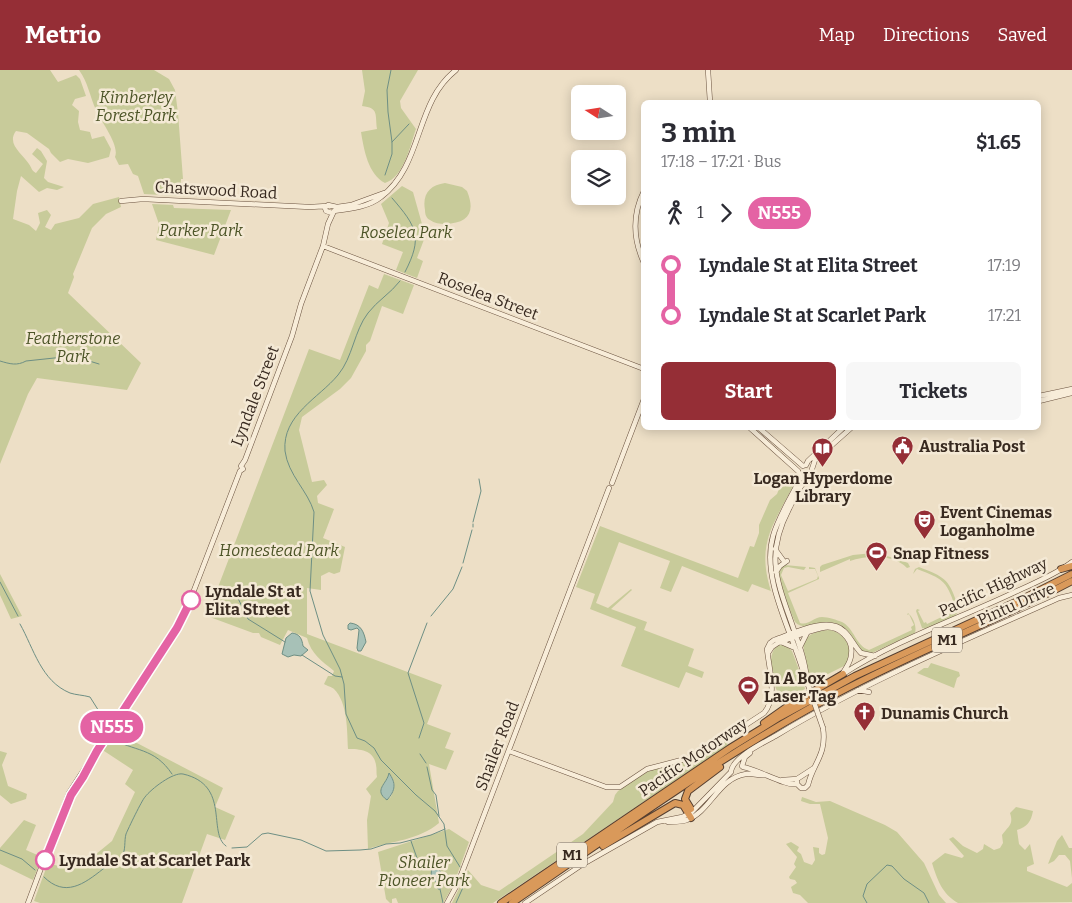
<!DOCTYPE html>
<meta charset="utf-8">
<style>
body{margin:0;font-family:Bitter,serif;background:#f7f7f7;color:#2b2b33;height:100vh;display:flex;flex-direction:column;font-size:19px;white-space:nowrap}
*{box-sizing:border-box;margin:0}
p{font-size:16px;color:#7c7c81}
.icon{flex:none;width:28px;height:28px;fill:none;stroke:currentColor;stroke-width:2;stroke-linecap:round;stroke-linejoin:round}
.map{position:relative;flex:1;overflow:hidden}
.panel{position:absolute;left:641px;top:30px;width:400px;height:330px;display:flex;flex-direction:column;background:#fff;border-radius:8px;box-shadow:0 2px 12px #0003}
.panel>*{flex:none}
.badge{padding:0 10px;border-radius:16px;font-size:18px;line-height:32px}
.needle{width:32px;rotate:282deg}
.tools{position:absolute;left:571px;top:15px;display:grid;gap:10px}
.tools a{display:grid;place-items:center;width:55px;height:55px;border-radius:8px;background:#fff;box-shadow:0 2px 12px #0003;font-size:25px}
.map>.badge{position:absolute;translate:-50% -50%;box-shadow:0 0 0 2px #fff}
.legs{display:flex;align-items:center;gap:8px;height:55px;padding:0 20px;font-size:16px}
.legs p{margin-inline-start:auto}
.headline{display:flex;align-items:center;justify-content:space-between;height:85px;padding:0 20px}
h1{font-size:28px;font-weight:700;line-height:38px}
.primary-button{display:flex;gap:10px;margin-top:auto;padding:10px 20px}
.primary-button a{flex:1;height:58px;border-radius:8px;background:#952e36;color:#fff;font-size:20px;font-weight:700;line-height:58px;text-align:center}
.primary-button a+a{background:#f7f7f7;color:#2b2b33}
ul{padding:0 20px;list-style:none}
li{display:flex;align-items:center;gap:18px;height:50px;font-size:19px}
li i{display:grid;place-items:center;width:8px;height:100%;margin:0 6px;background:currentColor}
li i::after{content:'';width:12px;height:12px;margin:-6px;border:4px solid;border-radius:50%;background:#fff}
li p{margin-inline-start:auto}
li:first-child i{background:linear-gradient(#0000 50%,currentColor 0)}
li:last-child i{background:linear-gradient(currentColor 50%,#0000 0)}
header{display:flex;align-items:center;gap:30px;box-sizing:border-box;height:70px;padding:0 25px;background:#952e36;color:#fff}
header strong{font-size:24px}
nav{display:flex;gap:28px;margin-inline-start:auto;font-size:18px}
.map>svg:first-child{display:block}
.green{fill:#c8cb9a;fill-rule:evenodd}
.water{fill:#a7c1b7;stroke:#6e8f84}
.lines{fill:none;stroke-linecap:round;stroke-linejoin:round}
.stream{stroke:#6e8f84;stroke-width:1}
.secondary-casing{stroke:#6a523f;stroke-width:5.5}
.highway-casing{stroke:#563f30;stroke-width:8}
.secondary{stroke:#f8edd9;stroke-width:4.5}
.highway{stroke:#d9995a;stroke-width:6}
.secondary-bridge-casing{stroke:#6a523f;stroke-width:5.5;stroke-linecap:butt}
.secondary-bridge{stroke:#f8edd9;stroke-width:4.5}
.line-1-casing{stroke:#fff;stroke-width:11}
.line-1{stroke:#e463a4;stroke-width:8}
.stop-1-dot{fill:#fff;stroke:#e463a4;stroke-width:2.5}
.labels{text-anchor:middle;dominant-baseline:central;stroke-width:5;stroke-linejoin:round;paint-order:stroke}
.shield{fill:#f4e9d5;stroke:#706356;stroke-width:1}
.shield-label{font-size:15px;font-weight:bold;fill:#382a20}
.park-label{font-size:16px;font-style:italic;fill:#4c5427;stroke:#f4e9d5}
.street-label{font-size:16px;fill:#382a20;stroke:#f4e9d5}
.poi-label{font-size:16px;font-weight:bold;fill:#382a20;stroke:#f4e9d5;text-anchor:start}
.stop-label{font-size:16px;font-weight:bold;fill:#382a20;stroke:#f4e9d5;text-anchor:start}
</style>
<header>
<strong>Metrio</strong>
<nav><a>Map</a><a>Directions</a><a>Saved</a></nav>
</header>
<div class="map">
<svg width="1072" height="833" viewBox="0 0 1072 833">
<rect width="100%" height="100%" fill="#eddfc6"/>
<path class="green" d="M0 0H50L58 12 76 5 80 9 86 26 75 29 72 35 79 41 78 52 80 60 90 62 92 69 104 66 111 79 109 87 88 93 68 89 60 92 51 83 49 79 27 63 16 61C6 74 23 84 29 94 32 98 31 100 36 103L43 94 32 84 37 78 41 81 47 91 44 108 48 112 64 117 57 120 47 118 39 122 21 106 17 121 13 149 29 155 36 161 40 153 38 143 47 140 51 145 45 157 51 160 55 154 79 148 93 134 119 127 121 137 106 144 92 158 73 204 74 207 68 223 141 293 127 320 37 308 28 324 0 394Z
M79 0H154L169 9 175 20 178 43 183 109H181L180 126 144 124 138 106 133 104 128 94 119 95 115 87C120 75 101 52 96 40 90 27 88 12 79 0Z
M362 0H418L400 31 401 38 416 59C410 76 404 107 385 113 368 104 364 80 361 62L377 59C375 44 379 38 362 36L365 21Z
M445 113 462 117 467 121C476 143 468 153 445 154 440 154 434 153 430 150 426 148 425 144 425 140 422 124 430 115 445 113Z
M402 116 413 122 422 154 446 163 445 165 428 159 417 188 423 191 417 208 396 200 403 182 382 174 389 153 381 134Z
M152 134 173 135 174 138 231 140 214 185 156 170 159 154Z
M384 204 414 215 403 244 382 236 370 271 366 275V281L351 308 340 319 302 347 299 360 312 412 324 410 327 415 317 426 318 433 334 439 323 468 345 477 340 502 334 504 329 502 321 506V520L307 518V564L442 615 427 654 451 663 445 678 454 681 446 700 429 694 439 753C419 770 392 771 368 779L367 750 371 726 366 719 377 707C376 703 377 699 376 695 374 680 360 679 348 679 347 661 348 633 334 619 332 617 327 616 324 614L328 606H332L334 601C322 591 311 584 307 568L288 560 280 575 261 567 259 563H253L207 546 309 279 340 290 369 215 378 219ZM389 703C396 712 396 718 390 728H384C376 718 387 713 389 703Z
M794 405 796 410C776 452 755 471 771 521L752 514 748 522 682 496 671 522 660 518 670 491 619 472 596 533 608 538 631 519 632 520 611 539 647 552 644 560 694 579 688 596 704 602 702 608 686 602 679 618 621 596 636 557 590 539 595 524 576 517 600 456 738 508 750 476 754 477 759 463V455L770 430 777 424 779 419 787 414 789 409Z
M863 484C879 483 892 487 908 493L910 497 907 498C893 484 867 485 850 491V489L820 502V497L822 495 853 485Z
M785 495 806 497 804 500 788 497 784 498 781 505 788 521 817 509 818 506 815 499H809V497L815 498 819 508V509L788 523 800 553C808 556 814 547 822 547 828 547 837 550 842 552 854 558 856 576 869 580L912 560 911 557 914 555 909 544 907 545 908 543C913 547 917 556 915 563L872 583 863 582C856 574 852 563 843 557 824 543 807 565 795 552 791 543 776 508 779 500 780 498 783 496 785 495Z
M919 497C939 505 948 507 955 528 957 533 960 538 957 543 954 549 932 557 926 559L922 558 916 541 917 539 920 540 918 541 924 553 926 552 927 554 952 542 951 539 955 536C946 509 942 509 917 499L913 504 915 499Z
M0 504 22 546 11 549 0 525Z
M830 560C847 564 854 580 846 595L816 610 811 616 807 603 803 573C808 563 820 560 830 560Z
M783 574 789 578 792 581 804 613 805 619 776 634 775 633V626H780C772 616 763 576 783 574Z
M931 593 959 602 960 606 957 608 954 618 917 603 924 598H928Z
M114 661 223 718 215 737 235 746 225 770 207 764 182 833H40L34 831 48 793 72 800 90 789 112 771 135 722 125 714 133 700 101 679Z
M726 671 728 675 493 833H452L468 800 481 815 499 821 583 764 613 732 615 725 618 721 647 702 657 698 697 688Z
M0 681 7 683 2 695 8 716 27 724 26 729 11 734 0 725Z
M802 727 816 732 830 731 885 755 897 762 924 793 939 825 946 833H808L800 825 793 823 791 817 797 813 795 810 790 809 789 807 796 797 794 794 797 787 786 774 791 772 799 777 797 781 801 784 804 792 812 795 815 790 813 777 819 778V783L822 785 825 784 828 768 820 734H810L801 731Z
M1016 737 1033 741C1031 752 1027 757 1017 760L1019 774 1025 780 1030 774 1034 794 1027 797V801L1067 817 1072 813V832L958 833C942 824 937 809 932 793L945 783 962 788 964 786 949 769 953 767 963 776 977 783 983 779 984 774 994 780 1000 778 1003 773 1002 765C1008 756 1014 755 1010 743Z
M24 750 36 755 26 780 42 787 33 810 0 794V778Z
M449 759 469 772 453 816 443 833H398L396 828 392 829V833H390L386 829 378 782Z
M1062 765 1069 778H1072V808L1070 791 1065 785H1059L1054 791 1048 794 1057 771Z"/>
<path class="water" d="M350 553C361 554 364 562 366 572L361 581H358L357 578 359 560 357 558 351 560 348 559V555Z
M292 563C300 564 302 569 303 576L308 580 301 586 294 585 288 587 282 584 286 568Z
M389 703C396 713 396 720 387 730 373 720 387 714 389 703Z
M436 797C443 801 445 813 440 819H438L437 813C432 809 430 805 432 799Z"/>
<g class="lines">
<path class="stream" d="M392 72 409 54
M385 105 392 84V72L388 42 387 20 391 0
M392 128C417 157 423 167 405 202
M400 211C391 223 377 231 368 243 354 261 353 287 338 305 319 328 282 345 285 381 288 405 308 421 314 442L310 521 323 565 340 599 344 614 346 644 357 668 365 671 374 678 381 690 416 725 435 741 444 754 447 776 460 797
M0 291C10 294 17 296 26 291L73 286 99 294
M473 452 481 421 479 409
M473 457V454
M463 493 472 460
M0 512 18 546
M234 520 248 549 285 572
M431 546 453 519 462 497
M20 554C34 579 41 611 70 623 76 625 83 625 90 627L102 646 104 661
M302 585 335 606 342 607
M110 668C135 682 154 677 172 704
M419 668 424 653 408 603 427 553
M420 684 426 693
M427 697 432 720 436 725 439 746
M411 771 418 791 428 794 433 799
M232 778 247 777 262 764 268 763 301 770 326 781 360 780 371 779 386 774 400 773 431 765 445 759
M0 780 22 789 35 800
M44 807C65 828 84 814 103 799 110 794 117 793 122 786 126 780 124 771 126 764 128 759 142 730 145 727 151 719 173 702 183 704 231 715 207 763 226 776
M440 819 443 833
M456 833 465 813V805
M867 833 863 826 867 814 887 795 892 796 904 809 924 823 929 833"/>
<defs>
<path id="secondary" d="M708 0 710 32
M644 121C632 145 633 169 644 193
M121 131 143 129 310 137 327 136
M334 141C349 139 369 137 381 127 424 94 414 33 456 0
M332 143 326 141 325 138 328 135 337 137 351 135 384 123
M323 176 644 299
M1039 326 1072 319
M1039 331 1072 323
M750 358 798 401 801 407
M759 358 803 396
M806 395 808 391 843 358
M801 407C792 426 779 445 773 466 761 508 791 560 803 601
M612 413 644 329
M775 479 783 490
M776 502 780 496 787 491
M781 572 795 578
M800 577 807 563
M768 583 772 577 778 573C792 568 807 561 822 558 838 554 854 569 851 585 851 592 846 597 843 603
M843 604C896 570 958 549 1015 522 1034 513 1055 505 1072 492
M807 612C806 594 800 577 794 560 778 513 764 487 789 439 793 431 797 422 802 415 805 411 809 409 813 405L812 399 815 390 851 358
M858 620 869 622
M509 681 606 717H620L647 699 693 687 706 681 764 643C778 627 769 599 767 579L770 573 774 570C792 564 828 545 844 561 851 567 854 576 861 583L875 586
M742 696 745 687 750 683
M743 697C757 699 787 717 797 714
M797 709V714L801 718H805L808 715C813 693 827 685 823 658
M782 710 797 709 814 698
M668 752C674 752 681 752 687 750 711 741 718 708 746 704 752 703 759 706 765 705
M28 833 69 723 186 541 240 401 243 399 241 396 245 390 292 266 301 234 323 176 328 154 334 141
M447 833 458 813 609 418
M525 833 583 794 657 752 682 747 691 743 731 702C732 687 765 672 777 665 867 611 963 571 1059 528L1072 525"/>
<path id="highway" d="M1061 499 1072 496
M764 653 788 636 843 604
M691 739 685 729 688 721 720 697
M603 776 675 733 683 735 691 748
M501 833 730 678 780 647 855 606 1022 529 1072 504
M512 833C614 764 714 690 823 631 904 586 991 554 1072 511"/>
</defs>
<use href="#secondary" class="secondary-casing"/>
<use href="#highway" class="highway-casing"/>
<use href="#secondary" class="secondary"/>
<use href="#highway" class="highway"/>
<defs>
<path id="secondary-bridge" d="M807 612 823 658"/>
</defs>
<use href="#secondary-bridge" class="secondary-bridge-casing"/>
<use href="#secondary-bridge" class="secondary-bridge"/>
</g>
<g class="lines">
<defs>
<path id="line-1" d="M45 790 71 725 83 707 97 681 177 558 191 530"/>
</defs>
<use href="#line-1" class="line-1-casing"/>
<use href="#line-1" class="line-1"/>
</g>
<defs>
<symbol id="civic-pin" viewBox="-11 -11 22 30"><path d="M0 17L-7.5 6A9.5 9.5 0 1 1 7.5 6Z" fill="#952e36" stroke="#f4e9d5"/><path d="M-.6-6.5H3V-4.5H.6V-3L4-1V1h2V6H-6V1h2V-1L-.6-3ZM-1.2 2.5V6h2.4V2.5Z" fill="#fff"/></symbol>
<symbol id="library-pin" viewBox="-11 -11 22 30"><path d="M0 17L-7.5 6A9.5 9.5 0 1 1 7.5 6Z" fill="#952e36" stroke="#f4e9d5"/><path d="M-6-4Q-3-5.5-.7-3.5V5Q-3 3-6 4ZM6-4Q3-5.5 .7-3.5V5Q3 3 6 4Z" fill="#fff"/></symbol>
<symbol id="theatre-pin" viewBox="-11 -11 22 30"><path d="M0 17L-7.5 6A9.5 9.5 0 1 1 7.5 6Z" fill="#952e36" stroke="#f4e9d5"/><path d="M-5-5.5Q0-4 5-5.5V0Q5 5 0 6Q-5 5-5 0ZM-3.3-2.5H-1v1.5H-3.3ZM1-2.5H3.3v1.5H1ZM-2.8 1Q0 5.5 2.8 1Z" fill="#fff"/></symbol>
<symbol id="stadium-pin" viewBox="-11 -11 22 30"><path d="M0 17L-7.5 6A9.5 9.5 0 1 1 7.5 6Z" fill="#952e36" stroke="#f4e9d5"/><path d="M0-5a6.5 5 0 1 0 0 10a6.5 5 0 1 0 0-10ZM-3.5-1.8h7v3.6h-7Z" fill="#fff"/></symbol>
<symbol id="church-pin" viewBox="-11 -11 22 30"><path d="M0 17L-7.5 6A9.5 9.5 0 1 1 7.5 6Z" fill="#952e36" stroke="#f4e9d5"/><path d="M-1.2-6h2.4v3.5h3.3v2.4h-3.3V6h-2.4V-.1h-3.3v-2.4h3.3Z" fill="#fff"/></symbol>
</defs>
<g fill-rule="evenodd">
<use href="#civic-pin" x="890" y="364" width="25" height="34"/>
<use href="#library-pin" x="810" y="366" width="25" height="34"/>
<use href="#theatre-pin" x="912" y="438" width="25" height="34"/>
<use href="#stadium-pin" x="864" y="470" width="25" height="34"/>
<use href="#stadium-pin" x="736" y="604" width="25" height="34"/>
<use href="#church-pin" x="852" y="630" width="25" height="34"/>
</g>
<g class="stop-1-dot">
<circle cx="191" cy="530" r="9"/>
<circle cx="45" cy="790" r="9"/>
</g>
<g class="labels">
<g class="shield">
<rect x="932" y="557.5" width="30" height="25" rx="4"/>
<rect x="557" y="772.5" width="30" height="25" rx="4"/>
</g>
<g class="shield-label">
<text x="947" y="570">M1</text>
<text x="572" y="785">M1</text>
</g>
<g class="park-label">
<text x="136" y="27">Kimberley<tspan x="136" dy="18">Forest Park</tspan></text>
<text x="201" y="160">Parker Park</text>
<text x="406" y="162">Roselea Park</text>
<text x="73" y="268">Featherstone<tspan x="73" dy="18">Park</tspan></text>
<text x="279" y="480">Homestead Park</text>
<text x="424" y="792">Shailer<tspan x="424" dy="18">Pioneer Park</tspan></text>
</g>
<g class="street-label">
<text transform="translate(216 120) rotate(3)">Chatswood Road</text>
<text transform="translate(488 226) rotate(21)">Roselea Street</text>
<text transform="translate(255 326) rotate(-69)">Lyndale Street</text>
<text transform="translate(993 517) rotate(-25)">Pacific Highway</text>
<text transform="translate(1016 534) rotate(-24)">Pintu Drive</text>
<text transform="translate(497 676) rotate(-69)">Shailer Road</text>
<text transform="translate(693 687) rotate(-34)">Pacific Motorway</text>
</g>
<g class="poi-label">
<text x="919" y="376">Australia Post</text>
<text x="823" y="408" text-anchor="middle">Logan Hyperdome<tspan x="823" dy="18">Library</tspan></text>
<text x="940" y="442">Event Cinemas<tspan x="940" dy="18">Loganholme</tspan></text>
<text x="893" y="483">Snap Fitness</text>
<text x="764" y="608">In A Box<tspan x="764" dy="18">Laser Tag</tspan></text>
<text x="881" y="643">Dunamis Church</text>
</g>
<g class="stop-label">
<text x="205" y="521">Lyndale St at<tspan x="205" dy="18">Elita Street</tspan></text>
<text x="59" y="790">Lyndale St at Scarlet Park</text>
</g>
</g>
</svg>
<div class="tools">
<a><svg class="needle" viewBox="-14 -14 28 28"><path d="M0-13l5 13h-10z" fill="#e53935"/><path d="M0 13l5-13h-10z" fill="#7c7c81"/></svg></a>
<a><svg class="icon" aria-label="layers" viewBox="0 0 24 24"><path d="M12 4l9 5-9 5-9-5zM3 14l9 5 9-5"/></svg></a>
</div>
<b class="badge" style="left:112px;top:657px;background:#e463a4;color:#fff">N555</b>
<section class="panel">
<div class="headline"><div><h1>3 min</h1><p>17:18 – 17:21 · Bus</p></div><b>$1.65</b></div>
<div class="legs"><svg class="icon" aria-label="walk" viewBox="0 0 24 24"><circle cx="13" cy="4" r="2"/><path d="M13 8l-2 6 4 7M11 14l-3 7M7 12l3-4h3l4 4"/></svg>1<svg class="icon" aria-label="forward" viewBox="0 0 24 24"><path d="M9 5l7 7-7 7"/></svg><b class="badge" style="background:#e463a4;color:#fff">N555</b></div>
<ul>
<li><i style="color:#e463a4"></i><b>Lyndale St at Elita Street</b><p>17:19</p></li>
<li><i style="color:#e463a4"></i><b>Lyndale St at Scarlet Park</b><p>17:21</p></li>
</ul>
<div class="primary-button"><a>Start</a><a>Tickets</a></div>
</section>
</div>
